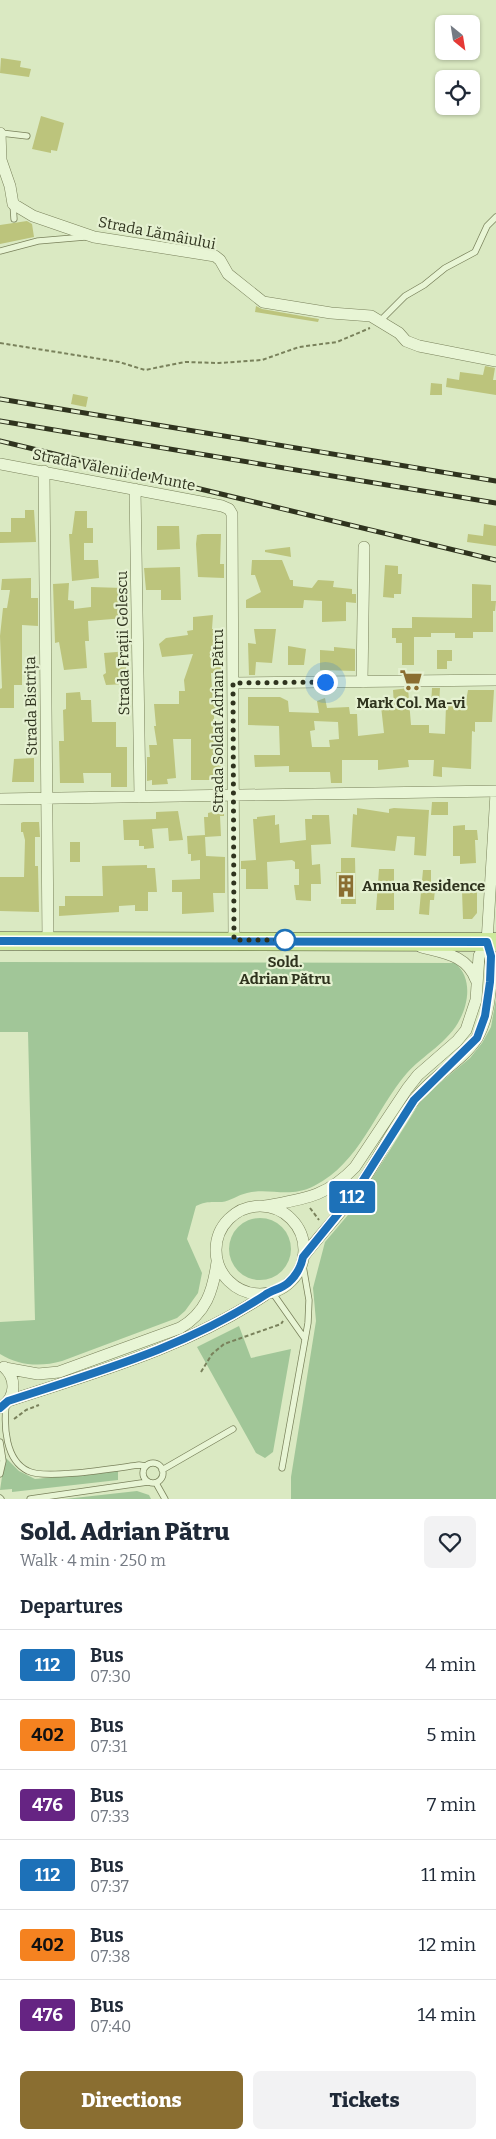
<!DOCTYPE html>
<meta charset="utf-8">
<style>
body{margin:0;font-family:Bitter,serif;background:#f2f2f3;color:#1f2937;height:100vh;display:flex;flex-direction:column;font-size:19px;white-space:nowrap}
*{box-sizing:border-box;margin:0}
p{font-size:16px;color:#747a83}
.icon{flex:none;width:28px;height:28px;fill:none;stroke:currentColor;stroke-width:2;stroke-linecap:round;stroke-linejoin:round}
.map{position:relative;height:1499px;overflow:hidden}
.panel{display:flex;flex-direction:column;background:#fff;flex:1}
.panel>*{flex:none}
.badge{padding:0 10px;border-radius:4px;font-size:18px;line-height:32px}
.needle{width:32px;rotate:150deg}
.tools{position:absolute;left:435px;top:15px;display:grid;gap:10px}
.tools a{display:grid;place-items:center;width:45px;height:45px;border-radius:8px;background:#fff;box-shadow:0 1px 4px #0004;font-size:25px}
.you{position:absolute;width:25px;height:25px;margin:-12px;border:4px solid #fff;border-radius:50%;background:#1a73e8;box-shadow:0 0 0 8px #1a73e833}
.map>.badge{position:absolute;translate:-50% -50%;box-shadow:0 0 0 2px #fff}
h2{padding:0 20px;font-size:19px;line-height:45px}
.round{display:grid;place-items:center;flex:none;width:52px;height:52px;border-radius:8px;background:#f2f2f3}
.head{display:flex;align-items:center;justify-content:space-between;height:85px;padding:0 20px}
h1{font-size:24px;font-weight:800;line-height:38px}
.cta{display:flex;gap:10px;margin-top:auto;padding:10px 20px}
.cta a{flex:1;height:58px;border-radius:8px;background:#8a6e31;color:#fff;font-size:20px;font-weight:800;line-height:58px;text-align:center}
.cta a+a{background:#f2f2f3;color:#1f2937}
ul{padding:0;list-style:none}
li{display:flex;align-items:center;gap:15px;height:70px;padding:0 20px;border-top:1px solid #e0e1e3}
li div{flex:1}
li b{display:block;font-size:19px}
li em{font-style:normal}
li .badge{min-width:55px;font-weight:700;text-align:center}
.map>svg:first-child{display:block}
.green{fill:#a1c698}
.building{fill:#bcc47c;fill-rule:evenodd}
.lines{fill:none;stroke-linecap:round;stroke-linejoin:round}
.lane-casing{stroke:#79815b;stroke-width:7}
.street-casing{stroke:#79815b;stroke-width:12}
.primary-casing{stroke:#4a4f2f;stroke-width:19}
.path{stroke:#79815b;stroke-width:2;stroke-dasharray:4 2.5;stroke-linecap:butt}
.lane{stroke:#e8f5d5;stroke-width:5.5}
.street{stroke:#e8f5d5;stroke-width:11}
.primary{stroke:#cde99d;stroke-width:18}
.rail-casing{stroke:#2f331e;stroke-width:5}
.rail{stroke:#e5f1d1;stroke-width:3;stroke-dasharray:9;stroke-linecap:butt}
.line-casing{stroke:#fff;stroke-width:11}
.line{stroke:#1d71b8;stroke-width:8}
.walk{stroke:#2f331e;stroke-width:5;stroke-dasharray:0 9}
.stop-dot{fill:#fff;stroke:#1d71b8;stroke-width:2.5}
.labels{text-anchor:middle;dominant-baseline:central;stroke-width:4.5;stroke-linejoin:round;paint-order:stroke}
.street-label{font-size:15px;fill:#2f331e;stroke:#e5f1d1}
.poi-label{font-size:15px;font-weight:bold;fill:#2f331e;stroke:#e5f1d1}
.stop-label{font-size:15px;font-weight:bold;fill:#2f331e;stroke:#e5f1d1}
</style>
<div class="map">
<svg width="496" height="1499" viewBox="0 0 496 1499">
<rect width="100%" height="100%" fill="#dae9c2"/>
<path class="green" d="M0 962 455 963C472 977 469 1002 460 1019 449 1042 423 1055 407 1073 375 1110 360 1163 314 1186 288 1199 270 1187 247 1193 238 1195 230 1201 222 1202 212 1202 205 1201 196 1206L187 1239 202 1273 198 1293 185 1311 177 1318 62 1361C41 1367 19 1366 0 1354V1322L35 1320 28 1032H0Z
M496 999V1499H291V1477L316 1321 313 1288 325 1242 353 1209 420 1102 436 1086 470 1058 482 1043 491 1027Z
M229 1249a31 31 0 1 1 62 0a31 31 0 1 1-62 0Z
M239 1326 251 1358 291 1349 273 1452 265 1458 256 1453 197 1347Z
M5 1457 19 1471 35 1479 118 1471V1480L12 1492V1489L0 1490Z
M137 1491 149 1495 151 1499H65Z"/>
<path class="building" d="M1 58 21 61 20 67 31 69 29 77 0 73Z
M41 116 64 123 57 151 51 150V153L32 149Z
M27 221 32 224 34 237 0 244V225Z
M256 306 262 309 319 319 318 322 255 312Z
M485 366 495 368 493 380H496V395L446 387 447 378 459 380 460 372 483 375Z
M431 383 442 384V395H430Z
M73 394 88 397 86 407 71 404Z
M25 510H34L36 542 0 543V532H11V518H25Z
M75 511H87V528H93V543H84V560H98L99 578 72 581 69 534H72Z
M484 524 496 526V546L467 542 468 534 483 536Z
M157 526H179L180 549 157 550Z
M202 534H221L220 564H224V578L198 577 196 544 197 535Z
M290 547 291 557 265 552V550Z
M252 560H282L290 580H293V586L312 588 318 580 334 581 333 587 352 589V594H356V603L346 602V621L322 622V601L304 600 303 608H246V600L261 592 255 575H251Z
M385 565 398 566V574H402L401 594H394V598L383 597Z
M180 567 181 600H161V590H146L144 568Z
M31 578V598H38V626L22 625V685H14V708H0V689L2 688 0 636 3 608H7L10 590H1L2 579Z
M69 583 68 600 74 601V609L91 607V587L123 588 125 618 88 621 89 641H85L87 668 64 670 59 642 55 643 53 584Z
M472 584 491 585V601H496L495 611H493V632H473V638H455V633H431V637H414V665H402V643H396V638H392V628H412V617L472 618Z
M213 615 212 629H221L220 645 224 646 221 673H211L213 703 219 704 218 715H214V737H221V780H191V739H173L176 778 167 779 168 784 152 785V780L147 781V757H150L149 745H157L154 726H156L154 704H179V691H185L184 680 193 654 162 657 159 644 166 638 188 635 187 631 193 630V617Z
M254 629H276L272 663 256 662 255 675H249L248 643 256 644Z
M288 646 306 649 304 665H288Z
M334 647 355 649V671L320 670V650L334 651Z
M437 650H452V661H447V669H437Z
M129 651 130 662 126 663 127 684 106 685 103 675 106 673 104 653Z
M408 688 411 725H429V733L445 734 446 705 465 707 468 690H494L492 722H475V732L472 731 471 769 442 767V777L433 776 434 760H408L409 767 378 770V760H342V783H331L330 772H289V766L255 767 254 755H280L279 726 248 725V697H280L288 701 289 712 319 713 317 701 325 698 327 708 349 707 350 714H357L358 736 384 733 381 706 394 705 393 690ZM314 721 338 722 339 739 329 740 330 747H312L310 731 315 730Z
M432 688H440L439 705H431Z
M80 692 81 700H91L92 722H116V747H127V787H111V773H83L84 783H60L59 741H64L63 710 66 709V693Z
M34 758V782H12L14 759Z
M432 802H448V815H431Z
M224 805V816H220L221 836 205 837 206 856 225 857V893H213L214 912 182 914V892H172V880L200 879V860L191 861V854H188L187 836 205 835 204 817H208V813L212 812 211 806Z
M357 808 389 813V809L394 808 429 810 426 856 414 855 415 837 397 836 395 851 351 847 353 814 357 815Z
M178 811 183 840 169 841 168 828 152 829 154 848 144 849V846H139V840H124L123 820 156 819V812Z
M275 815V825L279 824 280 843 306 840 305 819H312V815H329L331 844 311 845 312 865 320 864 321 884H311V901L296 900 294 885H299V869H295V862L292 860 267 862 268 889H246V869H241V861L256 860 253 819H257V817Z
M23 822H39L40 837H35V866H38L39 912 0 911V877H24L25 840 23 832H21V823Z
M465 825V830H477L478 840H475L476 863 460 864V856H453V826Z
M70 842H80V862H70Z
M341 858H355L356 904H341V899H337L336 872H341Z
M147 865V868H155L157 892H148V911H135V905L119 906V912L59 916V906H65V896H103L102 866Z
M379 869H394V910H376Z
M423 870H431V884L435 889 434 900H430L429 915 419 914Z
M462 891H477V913L472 919H463Z"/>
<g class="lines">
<defs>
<path id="lane" d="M1 133 27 136
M13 204 14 219
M0 251 38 241 85 237
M380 321 405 296 424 285 445 268 475 252 487 226 496 217
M272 1292 305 1339
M6 1405C4 1426 5 1460 28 1471 45 1480 116 1468 139 1465L146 1466
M0 1442 3 1461 0 1474
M143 1473a10 10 0 1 1 20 0a10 10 0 1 1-20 0Z
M282 1468 308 1323 309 1300 302 1260
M162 1470 233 1429
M156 1483 165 1499
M0 1498 1 1499
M30 1499 148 1482"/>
<path id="street" d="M0 133 1 160 10 186 13 204 33 216 94 237 215 256 220 260 228 274 263 302 331 313 371 316 399 333 406 341 419 346 496 361
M0 464 222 506 229 509 232 514 234 940
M44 471 48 941
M135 489 140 797
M362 682 364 547
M233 683 496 680
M0 799 496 791
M421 947C444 953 467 955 476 980
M265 1206C303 1199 327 1197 355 1167L407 1089 418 1075 457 1041 466 1030 476 1000 479 956 487 942
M216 1250a44 44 0 1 1 88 0a44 44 0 1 1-88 0Z
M303 1257C320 1235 340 1214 356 1192 377 1162 392 1128 415 1099 432 1076 462 1062 477 1038 491 1015 495 967 487 942L496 793
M5 1368 38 1374 59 1372 180 1328C206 1313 213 1291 217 1262
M8 1401C97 1372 190 1346 268 1293
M0 1408C16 1398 17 1379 4 1367"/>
<path id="primary" d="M0 941 496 942"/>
</defs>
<use href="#lane" class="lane-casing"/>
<use href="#street" class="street-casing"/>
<use href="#primary" class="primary-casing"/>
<path class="path" d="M0 343 119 362 145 370 185 362 219 363 262 360 299 347 337 342 370 328
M310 1208 319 1220
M201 1372 212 1354 224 1344 281 1324 283 1321
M14 1419 26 1410 39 1405"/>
<use href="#lane" class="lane"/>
<use href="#street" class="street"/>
<use href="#primary" class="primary"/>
<defs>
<path id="rail" d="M0 399 496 481
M0 421 496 503
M0 441 496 560"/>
</defs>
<use href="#rail" class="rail-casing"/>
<use href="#rail" class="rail"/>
</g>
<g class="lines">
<defs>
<path id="line" d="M0 941 483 942H487L491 956 490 982 485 1016 477 1038 414 1100 355 1193 303 1257C301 1267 296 1276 288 1283 281 1289 272 1290 265 1295 187 1347 96 1372 8 1401L0 1408"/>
</defs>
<use href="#line" class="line-casing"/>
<use href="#line" class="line"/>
<path class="walk" d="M285 940H234L233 683 325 682"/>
</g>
<defs>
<symbol id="supermarket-bare" viewBox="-9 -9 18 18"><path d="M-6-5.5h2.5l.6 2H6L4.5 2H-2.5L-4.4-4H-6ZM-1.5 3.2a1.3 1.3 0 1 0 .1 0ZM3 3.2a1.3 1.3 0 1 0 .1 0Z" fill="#8a6e31" stroke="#e5f1d1" stroke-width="2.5" paint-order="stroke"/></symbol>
<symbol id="building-bare" viewBox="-9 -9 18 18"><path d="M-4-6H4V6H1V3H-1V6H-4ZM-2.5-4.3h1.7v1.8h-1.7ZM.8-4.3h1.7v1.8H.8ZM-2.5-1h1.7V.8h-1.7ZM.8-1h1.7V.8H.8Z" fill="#8a6e31" stroke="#e5f1d1" stroke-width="2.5" paint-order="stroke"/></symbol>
</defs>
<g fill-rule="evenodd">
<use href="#supermarket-bare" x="395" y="664" width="32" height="32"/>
<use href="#building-bare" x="330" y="870" width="32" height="32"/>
</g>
<circle class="stop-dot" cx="285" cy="940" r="10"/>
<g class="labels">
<g class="street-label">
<text transform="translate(157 233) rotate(11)">Strada Lămâiului</text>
<text transform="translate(114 470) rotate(11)">Strada Vălenii de Munte</text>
<text transform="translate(123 643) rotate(-91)">Strada Frații Golescu</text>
<text transform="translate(31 706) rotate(-91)">Strada Bistrița</text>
<text transform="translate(218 721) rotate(-90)">Strada Soldat Adrian Pătru</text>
</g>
<g class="poi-label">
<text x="411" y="703">Mark Col. Ma-vi</text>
<text x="362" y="886" text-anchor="start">Annua Residence</text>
</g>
<g class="stop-label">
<text x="285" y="962">Sold.<tspan x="285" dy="17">Adrian Pătru</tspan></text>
</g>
</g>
</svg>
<div class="tools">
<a><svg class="needle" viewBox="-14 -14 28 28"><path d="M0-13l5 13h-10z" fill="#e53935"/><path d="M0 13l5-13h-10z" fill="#747a83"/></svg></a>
<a><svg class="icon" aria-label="locate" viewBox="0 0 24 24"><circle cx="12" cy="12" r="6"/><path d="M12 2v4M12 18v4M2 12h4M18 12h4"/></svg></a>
</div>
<div class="you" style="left:325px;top:682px"></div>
<b class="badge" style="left:352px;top:1197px;background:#1d71b8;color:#fff">112</b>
</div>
<section class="panel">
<div class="head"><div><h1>Sold. Adrian Pătru</h1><p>Walk · 4 min · 250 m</p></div><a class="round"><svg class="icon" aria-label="heart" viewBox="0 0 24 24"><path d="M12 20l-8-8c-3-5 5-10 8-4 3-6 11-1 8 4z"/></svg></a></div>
<h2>Departures</h2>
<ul>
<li><span class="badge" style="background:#1d71b8;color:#fff">112</span><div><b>Bus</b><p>07:30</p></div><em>4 min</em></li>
<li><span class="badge" style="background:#f58220;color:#111">402</span><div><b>Bus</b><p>07:31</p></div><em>5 min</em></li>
<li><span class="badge" style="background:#662483;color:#fff">476</span><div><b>Bus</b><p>07:33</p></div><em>7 min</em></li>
<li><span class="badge" style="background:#1d71b8;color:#fff">112</span><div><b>Bus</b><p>07:37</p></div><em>11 min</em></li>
<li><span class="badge" style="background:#f58220;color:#111">402</span><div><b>Bus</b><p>07:38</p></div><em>12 min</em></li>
<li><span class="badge" style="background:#662483;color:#fff">476</span><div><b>Bus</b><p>07:40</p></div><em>14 min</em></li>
</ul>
<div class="cta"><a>Directions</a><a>Tickets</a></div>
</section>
